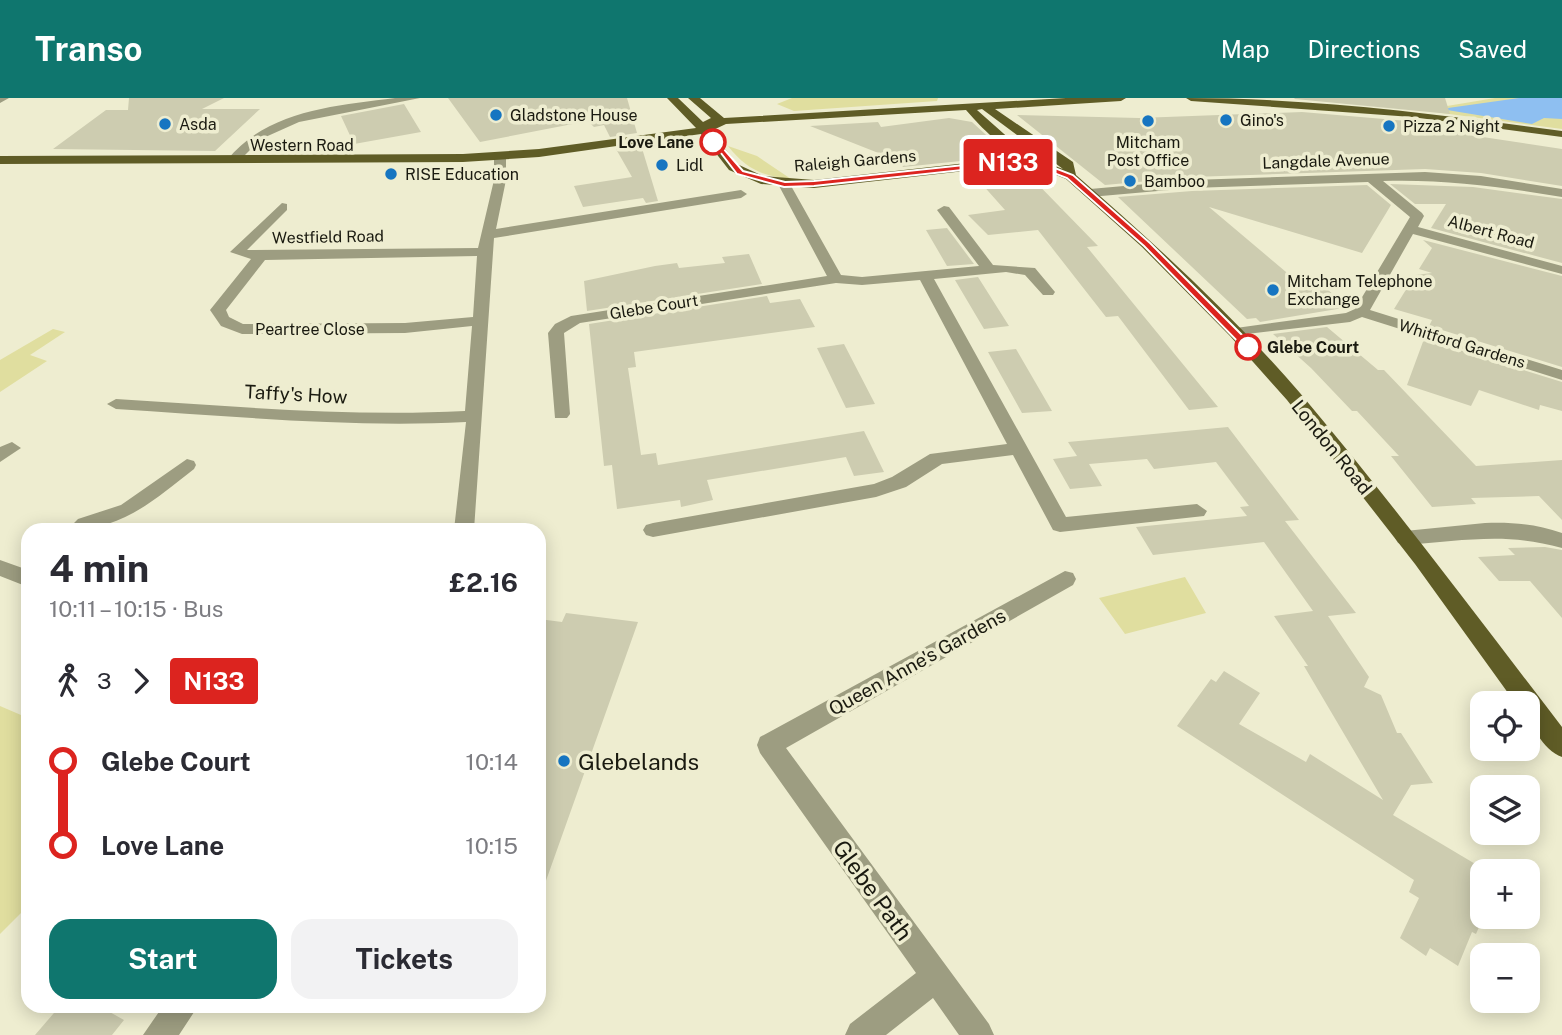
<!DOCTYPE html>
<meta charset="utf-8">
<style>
body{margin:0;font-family:"Public Sans",sans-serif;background:#f2f2f3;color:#2b2b33;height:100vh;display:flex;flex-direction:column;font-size:26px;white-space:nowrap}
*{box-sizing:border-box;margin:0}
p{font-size:23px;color:#7c7c81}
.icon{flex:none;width:38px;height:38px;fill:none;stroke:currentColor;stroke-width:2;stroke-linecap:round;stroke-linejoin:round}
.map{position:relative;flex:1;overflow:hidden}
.side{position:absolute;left:21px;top:425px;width:525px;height:490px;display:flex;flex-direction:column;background:#fff;border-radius:21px;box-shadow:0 4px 18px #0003}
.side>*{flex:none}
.badge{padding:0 14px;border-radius:5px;font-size:24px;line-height:46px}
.controls{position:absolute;left:1470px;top:593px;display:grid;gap:14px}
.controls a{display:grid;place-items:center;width:70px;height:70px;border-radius:14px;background:#fff;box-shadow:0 4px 18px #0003;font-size:35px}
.map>.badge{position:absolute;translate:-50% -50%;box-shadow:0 0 0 4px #fff}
.legs{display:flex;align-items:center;gap:10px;height:77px;padding:0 28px;font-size:23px}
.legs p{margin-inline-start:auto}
.head{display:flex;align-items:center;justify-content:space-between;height:119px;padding:0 28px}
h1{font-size:38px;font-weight:700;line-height:52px}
.cta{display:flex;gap:14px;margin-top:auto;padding:14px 28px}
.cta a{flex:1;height:80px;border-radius:21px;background:#0f766e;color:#fff;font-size:28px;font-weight:700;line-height:80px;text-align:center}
.cta a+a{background:#f2f2f3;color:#2b2b33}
ul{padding:0 28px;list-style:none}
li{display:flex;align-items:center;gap:24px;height:84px;font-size:26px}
li i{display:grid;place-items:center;width:10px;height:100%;margin:0 9px;background:currentColor}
li i::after{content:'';width:18px;height:18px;margin:-9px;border:5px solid;border-radius:50%;background:#fff}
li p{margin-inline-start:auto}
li:first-child i{background:linear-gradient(#0000 50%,currentColor 0)}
li:last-child i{background:linear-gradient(currentColor 50%,#0000 0)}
header{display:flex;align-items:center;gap:42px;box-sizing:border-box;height:98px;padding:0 35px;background:#0f766e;color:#fff}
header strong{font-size:33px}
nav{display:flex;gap:38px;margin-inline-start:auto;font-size:24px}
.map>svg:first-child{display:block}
.green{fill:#e0de9f}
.water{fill:#8ebff1}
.building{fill:#cdccb0}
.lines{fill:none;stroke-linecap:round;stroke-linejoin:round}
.street{fill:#9d9d81;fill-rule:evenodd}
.primary{fill:#5f5c26;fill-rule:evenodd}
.line-1{fill:#dc241f;stroke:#fff;stroke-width:2}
.poi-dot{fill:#1675c1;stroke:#eeedd0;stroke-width:2.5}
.stop-1-dot{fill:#fff;stroke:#dc241f;stroke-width:3.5}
.labels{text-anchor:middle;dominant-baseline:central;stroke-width:7;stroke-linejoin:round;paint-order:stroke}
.far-poi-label{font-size:16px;fill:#1a1a10;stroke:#eeedd0;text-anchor:start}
.far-stop-label{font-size:16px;font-weight:bold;fill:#1a1a10;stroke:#eeedd0;text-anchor:end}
.far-street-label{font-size:16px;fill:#1a1a10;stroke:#eeedd0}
.street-label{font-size:19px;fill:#1a1a10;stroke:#eeedd0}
.near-poi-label{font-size:23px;fill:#1a1a10;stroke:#eeedd0;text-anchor:start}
.near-street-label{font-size:23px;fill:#1a1a10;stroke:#eeedd0}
</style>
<header>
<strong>Transo</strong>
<nav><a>Map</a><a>Directions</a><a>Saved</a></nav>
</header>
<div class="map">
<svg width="1562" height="937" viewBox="0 0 1562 937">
<rect width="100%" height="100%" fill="#eeedd0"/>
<path class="green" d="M792 0H938L937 3 794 13 777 6Z
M1495 0H1562V31L1442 15 1441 9Z
M728 48 757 58 791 81C762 78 746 71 728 48Z
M53 231 65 234 30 257 47 263 0 294V262Z
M1185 479 1206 515 1125 536 1099 500Z
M0 608 28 620V808L0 836Z"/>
<path class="water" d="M1519 0H1562V21L1544 20 1532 26 1441 11Z"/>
<path class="building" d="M129 0H224L202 11H260L215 53 53 51 106 12H128Z
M448 0H627L637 35 610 39 604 27 594 29 588 23 480 44Z
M1294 0H1445L1450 16 1295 1Z
M404 6 421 34 354 46 341 18Z
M1302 14 1454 27 1456 35 1562 51V88L1481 75 1425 71 1192 79 1105 87 1017 17 1139 20Z
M949 20 972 24 1009 58 903 69 896 57 886 58 810 28 878 24 881 29Z
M641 47 658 103 646 105 643 100 583 109 574 88 632 79 616 51Z
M1021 69 1098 148 1087 149 1218 309 1189 312 1118 218 1106 219 1038 132 988 137 968 117 1005 112 972 75Z
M1390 86 1473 89 1562 101V165L1431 130 1446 106H1415Z
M1367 87 1391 107 1362 155 1209 109 1305 190 1323 188 1349 209 1260 224 1256 220 1247 221 1118 99 1192 93Z
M947 130 974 166 947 168 926 132Z
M1423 142 1562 178V269L1429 228 1432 222 1394 211 1415 177 1432 175 1419 171 1432 150Z
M749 156 762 186 587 213 584 183 655 168 677 165 679 170 725 165 722 159Z
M978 179 1009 228 984 231 955 182Z
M767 198 770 205 800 201 815 229 634 254 636 269 628 270 641 357 656 355 658 367 864 333 884 374 854 378 846 359 707 382 713 402 681 409 680 402 617 411 612 367 604 368 589 226Z
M1327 229 1378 272H1384L1476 368 1562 362V422L1539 398 1471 400 1476 406 1432 409 1391 358H1399L1357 313H1352L1311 270 1273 236Z
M1424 241 1562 284V313L1540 307 1539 312 1479 292 1471 308 1407 287Z
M844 246 875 306 846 310 817 250Z
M1016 251 1052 313 1022 315 988 254Z
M1228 329 1299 422 1285 423 1356 515 1328 518 1369 579 1364 589 1381 597 1397 635H1401L1433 685 1411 687 1393 717 1482 770V822L1476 836 1472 834 1458 868 1430 850 1426 858 1400 840 1419 800 1409 794 1414 782 1177 628 1211 581 1216 584 1224 573 1260 595 1239 626 1306 664 1310 656 1383 702 1304 568H1308L1274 518 1313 513 1264 444 1153 457 1136 429 1247 418 1240 409 1249 408 1216 364 1154 371 1147 361 1089 366 1102 388 1070 391 1053 361 1077 358 1068 344Z
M1545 449 1562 452V520L1530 483H1499L1478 459 1515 457 1508 450Z
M566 515 638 524 542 794 539 793V521L562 524Z
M60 908H99L124 922 112 937H35Z"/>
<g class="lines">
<path class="street" d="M0 0H9L0 5Z
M395 0H420L299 24 261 41 237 65 227 62C268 12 334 8 395 0Z
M500 54 506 58V82L496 131 741 92 747 96 741 100 494 140 474 432H454L466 324C349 330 232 318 116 311L107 306 116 301C232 308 349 319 465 313L472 228 405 235 242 236 221 228 210 212 251 161 230 154 282 105 287 106V112L247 152 478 150 494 82V58ZM477 158 473 219 405 225 243 226 229 219 226 212 265 162Z
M1425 74 1481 78 1562 91V99C1502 89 1444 81 1383 83L1422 115 1424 118 1418 129 1562 168V176L1413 136 1370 212 1562 272V282L1362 219 1350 224 1230 238V232L1236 230 1346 215 1355 211 1410 119 1368 84 1192 90 1090 99 1084 95 1090 91 1192 82Z
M784 82 790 86 841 177 862 179 979 168 937 112 944 108 949 109 993 167 1035 170 1055 194 1053 197H1043L1025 177 1006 174 934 181 1066 419 1197 406 1207 413 1204 418 1060 434 1053 432 1013 357 942 366 906 389 876 399 653 439 646 437 643 432 646 427 653 425 874 386 892 379 930 356 1007 346 920 182 862 187 836 185 580 225 564 235 570 316 567 320H555L548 235 555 226 571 218 827 178 778 86Z
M12 344 21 350 0 364V349Z
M187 361 194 363 196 367 194 371C153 403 122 432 67 432L78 421 121 407Z
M1485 425C1512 424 1536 426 1562 435V450C1506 434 1462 443 1405 447L1398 445 1395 440 1398 435 1405 433Z
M0 462 28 472V489L0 478Z
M1065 473 1073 475 1076 481 1073 487 786 650 989 926 994 937H959L933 900 886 937H845L850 926 916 875 760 655 757 647 760 639Z
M163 908H198L179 937H143Z"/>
<path class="primary" d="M667 0H678L703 24 711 20 688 0H700L724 20 1066 0H1126L1121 3 995 11 1073 64 1076 77C1154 145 1232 216 1300 295 1391 403 1476 517 1562 629V659C1543 652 1528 625 1528 606H1516L1415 466 1287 302 1230 238 1142 149 1066 81 1028 66 814 90 761 86 729 72 701 36 539 59 463 64 0 66V58L463 56 539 51 696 30ZM982 11 1063 71 1029 58 814 82 763 78 737 66 711 33 726 26 966 12C980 28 1009 60 1031 58V52L1012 43 977 12Z
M1186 0C1312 0 1437 16 1562 33V39L1412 19 1191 3Z"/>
</g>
<path class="line-1" d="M711 42H716L743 73 785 84 814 83 1029 60 1073 77 1150 145 1254 249 1245 251 1144 148 1067 80 1028 65 814 88 784 89 737 76Z"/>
<g class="poi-dot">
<circle cx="496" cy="17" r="7"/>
<circle cx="1226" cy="22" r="7"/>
<circle cx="1148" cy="23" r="7"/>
<circle cx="165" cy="26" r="7"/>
<circle cx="1389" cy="28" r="7"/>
<circle cx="662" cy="67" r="7"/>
<circle cx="391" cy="76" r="7"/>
<circle cx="1130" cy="83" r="7"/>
<circle cx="1273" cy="192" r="7"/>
<circle cx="564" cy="663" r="7"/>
</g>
<g class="stop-1-dot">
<circle cx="713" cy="44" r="12"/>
<circle cx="1248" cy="249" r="12"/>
</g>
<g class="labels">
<g class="far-poi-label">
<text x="510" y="17">Gladstone House</text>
<text x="1240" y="22">Gino's</text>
<text x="179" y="26">Asda</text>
<text x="1403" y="28">Pizza 2 Night</text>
<text x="1148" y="44" text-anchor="middle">Mitcham<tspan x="1148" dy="18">Post Office</tspan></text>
<text x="676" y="67">Lidl</text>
<text x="405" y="76">RISE Education</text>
<text x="1144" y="83">Bamboo</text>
<text x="1287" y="183">Mitcham Telephone<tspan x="1287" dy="18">Exchange</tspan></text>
</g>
<g class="far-stop-label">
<text x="694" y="44">Love Lane</text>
<text x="1267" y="249" text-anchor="start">Glebe Court</text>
</g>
<g class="far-street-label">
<text x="302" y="47">Western Road</text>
<text transform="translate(855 63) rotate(-5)">Raleigh Gardens</text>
<text transform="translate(1326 63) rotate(-2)">Langdale Avenue</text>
<text transform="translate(1491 134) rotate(15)">Albert Road</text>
<text transform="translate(328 139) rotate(-1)">Westfield Road</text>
<text transform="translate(654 209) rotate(-9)">Glebe Court</text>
<text x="310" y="231">Peartree Close</text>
<text transform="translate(1462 246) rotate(17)">Whitford Gardens</text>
</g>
<g class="street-label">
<text transform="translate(296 296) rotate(3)">Taffy's How</text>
<text transform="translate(1332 349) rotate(51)">London Road</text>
<text transform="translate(917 564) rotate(-29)">Queen Anne's Gardens</text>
</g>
<g class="near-poi-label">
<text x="578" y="663">Glebelands</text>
</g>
<g class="near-street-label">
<text transform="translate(873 792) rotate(54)">Glebe Path</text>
</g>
</g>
</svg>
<div class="controls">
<a><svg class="icon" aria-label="locate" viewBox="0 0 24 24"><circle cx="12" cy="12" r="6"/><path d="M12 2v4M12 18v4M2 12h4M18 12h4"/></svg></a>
<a><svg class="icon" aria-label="layers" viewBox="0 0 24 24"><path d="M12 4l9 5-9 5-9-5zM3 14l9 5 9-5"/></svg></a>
<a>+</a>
<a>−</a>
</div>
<b class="badge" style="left:1008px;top:64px;background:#dc241f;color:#fff">N133</b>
<section class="side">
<div class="head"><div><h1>4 min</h1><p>10:11 – 10:15 · Bus</p></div><b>£2.16</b></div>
<div class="legs"><svg class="icon" aria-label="walk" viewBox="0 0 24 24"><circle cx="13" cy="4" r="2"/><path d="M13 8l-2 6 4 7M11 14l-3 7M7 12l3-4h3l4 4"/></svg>3<svg class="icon" aria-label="forward" viewBox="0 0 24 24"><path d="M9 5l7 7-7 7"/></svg><b class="badge" style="background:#dc241f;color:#fff">N133</b></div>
<ul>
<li><i style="color:#dc241f"></i><b>Glebe Court</b><p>10:14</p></li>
<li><i style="color:#dc241f"></i><b>Love Lane</b><p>10:15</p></li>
</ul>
<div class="cta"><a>Start</a><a>Tickets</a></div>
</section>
</div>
